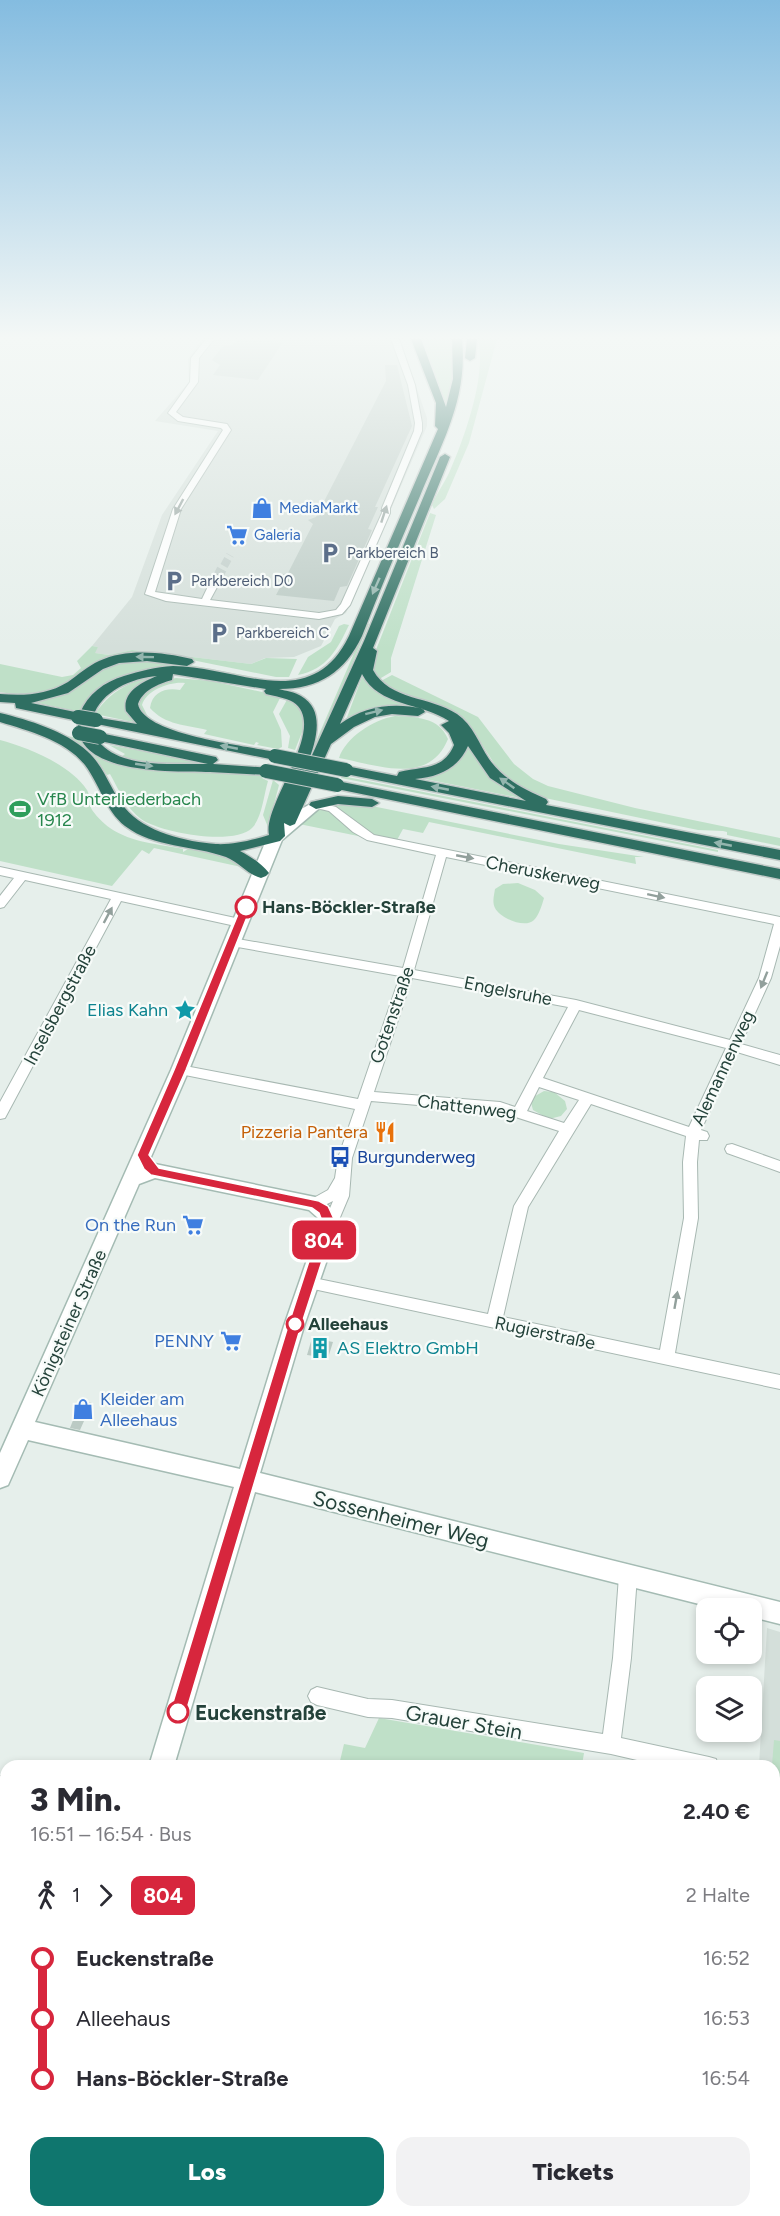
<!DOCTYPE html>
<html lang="de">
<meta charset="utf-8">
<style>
body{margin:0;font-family:Figtree,sans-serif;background:#f2f2f3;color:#2b2b33;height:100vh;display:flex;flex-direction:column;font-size:22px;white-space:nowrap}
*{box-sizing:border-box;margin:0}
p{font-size:20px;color:#7c7c81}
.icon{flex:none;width:33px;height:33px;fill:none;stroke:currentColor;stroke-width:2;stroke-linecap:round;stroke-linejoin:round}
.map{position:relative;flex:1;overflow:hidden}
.panel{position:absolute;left:0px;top:1760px;width:780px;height:458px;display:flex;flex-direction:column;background:#fff;border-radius:18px 18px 0 0;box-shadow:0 3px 9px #0003}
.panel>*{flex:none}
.badge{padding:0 12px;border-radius:9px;font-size:21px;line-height:39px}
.fabs{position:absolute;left:696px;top:1598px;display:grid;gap:12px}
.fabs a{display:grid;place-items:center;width:66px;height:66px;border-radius:12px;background:#fff;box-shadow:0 3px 9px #0003;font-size:30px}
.map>.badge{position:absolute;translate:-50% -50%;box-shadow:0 0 0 3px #fff}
.legs{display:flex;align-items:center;gap:9px;height:66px;padding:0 30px;font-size:20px}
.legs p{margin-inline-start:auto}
.headline{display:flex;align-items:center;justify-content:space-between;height:102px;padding:0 30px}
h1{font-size:33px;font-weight:800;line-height:45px}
.cta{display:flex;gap:12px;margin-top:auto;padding:12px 30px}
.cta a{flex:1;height:69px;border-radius:18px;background:#0f766e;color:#fff;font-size:24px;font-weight:800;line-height:69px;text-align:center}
.cta a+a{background:#f2f2f3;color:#2b2b33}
ul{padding:0 30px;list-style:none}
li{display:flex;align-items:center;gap:21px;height:60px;font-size:22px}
li i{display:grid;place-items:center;width:9px;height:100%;margin:0 8px;background:currentColor}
li i::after{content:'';width:15px;height:15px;margin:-8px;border:4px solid;border-radius:50%;background:#fff}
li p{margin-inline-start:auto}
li:first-child i{background:linear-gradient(#0000 50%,currentColor 0)}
li:last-child i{background:linear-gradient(currentColor 50%,#0000 0)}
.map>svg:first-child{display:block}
.built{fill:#d4dfda}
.green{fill:#bfe0c8}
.building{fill:#bbcac4}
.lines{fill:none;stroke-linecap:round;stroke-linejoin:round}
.street-tunnel-far1{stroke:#bfccc8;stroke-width:8;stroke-dasharray:8 4;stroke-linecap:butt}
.street-tunnel{stroke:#bfccc8;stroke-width:10;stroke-dasharray:10 5;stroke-linecap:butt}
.street-casing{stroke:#a8b8b2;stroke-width:2}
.secondary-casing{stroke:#a4bbb3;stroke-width:3}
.highway-casing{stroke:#c2cac8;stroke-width:3}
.street{fill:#fff;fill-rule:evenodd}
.secondary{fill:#fff;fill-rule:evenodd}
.highway{fill:#2f6f62;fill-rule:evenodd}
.highway-bridge-casing{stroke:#c2cac8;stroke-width:16;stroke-linecap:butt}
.highway-bridge{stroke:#2f6f62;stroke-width:14}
.oneway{fill:#92a09c}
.oneway2{fill:#93b5ae}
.line-1{fill:#d7263d;stroke:#fff;stroke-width:1.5}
.stop-1-dot{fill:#fff;stroke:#d7263d;stroke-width:3}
.labels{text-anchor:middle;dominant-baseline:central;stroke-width:4.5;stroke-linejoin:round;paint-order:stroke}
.far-shop-label{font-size:15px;fill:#366cbe;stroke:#f7fbf9;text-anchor:start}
.far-service-label{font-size:15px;fill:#4e5e75;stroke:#f7fbf9;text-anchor:start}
.leisure-label{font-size:18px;fill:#27864d;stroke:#f7fbf9;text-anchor:start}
.street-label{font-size:18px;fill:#24423a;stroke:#f7fbf9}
.stop-label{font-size:18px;font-weight:bold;fill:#24423a;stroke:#f7fbf9;text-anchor:start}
.culture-label{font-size:18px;fill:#0d838f;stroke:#f7fbf9;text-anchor:end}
.food-label{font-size:18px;fill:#c56008;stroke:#f7fbf9;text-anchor:end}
.transit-label{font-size:18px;fill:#164399;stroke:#f7fbf9;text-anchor:start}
.shop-label{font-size:18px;fill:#366cbe;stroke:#f7fbf9;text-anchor:end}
.near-street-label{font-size:21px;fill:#24423a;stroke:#f7fbf9}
.near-stop-label{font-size:21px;font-weight:bold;fill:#24423a;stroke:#f7fbf9;text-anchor:start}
</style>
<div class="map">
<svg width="780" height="2216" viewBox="0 0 780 2216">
<rect width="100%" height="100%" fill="#e6efeb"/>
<path class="built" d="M202 339H400L427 418V426L346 613 335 619 321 646 294 657 265 658 251 664 132 650 110 655 94 653 98 647 92 646 132 597 162 515 218 431 155 421 189 382 188 359Z
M767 1628 780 1632V1887L774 1886V1766H759Z"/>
<path class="green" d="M421 339H453L456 370 443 424Z
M478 339H497L469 443 445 499 434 509 432 505C436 494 444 484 449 473 464 439 487 376 478 339Z
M430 513 436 515 391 658V672L376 681 371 672 372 660Z
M367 623 369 624 314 754 311 753Z
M344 624 349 625C337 650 327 669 298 675L308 657 331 642 339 626Z
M92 646 98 647 95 653 109 655 132 650 251 664 266 658 297 659 289 677H276L187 659 121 656 63 688 31 697 0 692V664L62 677 73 675 81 668 77 661Z
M126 660 174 662 274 681 268 682 207 670 141 672 83 710H71L33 702C68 696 93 670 126 660Z
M170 672 285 687 283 691 175 674 150 680 129 714 138 723 95 714C113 686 140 678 170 672Z
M392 675 478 717 514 764 533 779 548 786 635 808 780 838V846L727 835V832L723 831 698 830 540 797 515 784 499 771 472 729 461 717 437 704 397 692 379 682Z
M362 677 374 689 383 694 446 717 525 799 420 778 461 757 449 721C411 701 384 702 346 720Z
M176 678 211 681 281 696 273 712 281 730 282 747 278 749 257 745 259 743 256 742 254 745 204 734 207 730C186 725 165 725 150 708 152 692 166 687 180 690L185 683C171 681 146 690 142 705L150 721 138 713 137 698C145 688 163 680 176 678Z
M288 698 299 702 306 722 295 750 288 748 290 736 279 714Z
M395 716C416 717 439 717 448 739 429 786 377 765 339 758 346 737 373 720 395 716Z
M67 736 84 739 111 761 263 776 262 778 268 781C264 794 262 818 252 828 234 846 161 833 141 819 126 808 119 790 110 774L107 775 94 756 65 737Z
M0 740C27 747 71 765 87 790 90 795 89 802 91 808 94 814 104 824 110 828 132 843 159 844 183 849V852L188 849 226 854 246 868 154 848 149 854 142 850 112 886 0 861Z
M109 745 202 762 205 765 144 764 121 757 125 754Z
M342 776 718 850V852L341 778Z
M273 780 279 785 268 827 263 815Z
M329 804H362L559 844 644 857H635L636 864 429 822 423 833 403 829 397 840 372 835 339 809Z
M316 808 331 810 363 837 299 824 314 814Z
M518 883 535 890 544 898C542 905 539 915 534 920 525 929 500 918 495 908 492 902 494 896 495 889L503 884Z
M544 1091 554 1092 565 1101 567 1109 561 1116 549 1119 533 1110 530 1099Z
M379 1718 584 1753 582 1765H339L344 1744 365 1748Z
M774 1740 780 1741V1803L774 1802 772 1765Z"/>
<path class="building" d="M238 339 283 342 258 380 213 375 220 365 212 360 222 347 234 344Z
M385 365H397L412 426 375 507H378L368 529 372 530 347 586 340 587 334 601 276 595 284 580 279 575 288 573 313 524 308 520 316 517 386 381Z
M312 1338 333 1342 328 1358 307 1355Z
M81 1400 92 1403 80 1430 70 1428Z"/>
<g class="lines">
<path class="street-tunnel-far1" d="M224 566 230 555"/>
<path class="street-tunnel" d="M217 578 224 565"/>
<defs>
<path id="street" d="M206 339H214L199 358 198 382 176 412 183 417 227 424 231 430 181 509 155 592 202 599 212 578 217 575 222 578 210 600 319 613 336 610 341 604 382 513V508L414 431 415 423 408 385 391 339H399L415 385 422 423V431L390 508V513L350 605 342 614 319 619 166 601 145 594 173 509 223 430 221 428 178 421 168 413 190 382 191 358Z
M316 802 336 807 374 835 780 917V946L771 978 741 1044 780 1055V1065L737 1052 701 1130 707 1132 709 1136 707 1140H699L697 1162 698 1218 675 1353 780 1375V1389L304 1287 302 1283 304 1279 309 1277 488 1314 514 1206 559 1131 500 1112 371 1101 352 1158 349 1196 333 1234 328 1236 323 1234 321 1230 333 1201 315 1210 310 1208 308 1204 310 1200 328 1190 335 1178 338 1158 355 1109 175 1073 173 1070 175 1067 180 1065 358 1099 400 976 232 946 226 942 232 938 403 968 436 855 367 840 353 832 329 811 312 807V803ZM446 857 774 924 759 978 730 1040 576 1000 414 970ZM412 978 568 1007 515 1107 500 1102 374 1092ZM579 1010 726 1048 689 1127 543 1078ZM539 1087 579 1100 564 1123 527 1111ZM591 1104 686 1136 683 1162 684 1218 660 1350 503 1317 528 1207Z
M0 867 240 919 246 923 240 927 121 901 5 1118 0 1119V1102L111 899 25 880 4 907 0 908V896L14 878 0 875Z
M732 1144 780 1161V1172L727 1153 725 1149 727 1145Z
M628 1568 634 1570 637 1576 631 1658 621 1738 709 1757 716 1759 718 1766H663L611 1754 392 1718 368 1717 317 1705 311 1702 308 1696 311 1690 317 1687 368 1699 392 1700 603 1734 613 1658 619 1576 622 1570Z
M0 1776 6 1777V1797L0 1796Z
M774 1930 780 1931V1951L774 1950Z
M0 2013 6 2015V2035L0 2033Z
M774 2117 780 2120V2144L774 2141Z
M0 2202 6 2204V2211H18L20 2216H0Z
M63 2211H99L101 2216H65Z"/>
<path id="secondary" d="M316 801 321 802 323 805 282 840 189 1070 147 1166 155 1164 315 1197 322 1199 337 1215 335 1237 304 1326 260 1473 780 1602V1624L752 1617V1608H715L255 1492 174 1766H149L234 1487 28 1440 8 1485 0 1488V1453L171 1070 267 838 294 813ZM155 1178 309 1210 318 1218 315 1237 284 1326 240 1469 35 1422 139 1184Z
M10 2211H40L39 2216H9Z"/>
<path id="highway" d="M411 339H421L446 407 453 379 452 339H462C468 399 442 442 420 496 400 543 380 589 362 636 345 672 319 689 279 689 286 691 295 692 301 696 333 714 308 762 298 786L364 641 440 457 445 454 450 457 373 648 377 651 373 670C390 701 430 696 457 714 473 725 479 744 489 759 503 779 525 790 546 799L548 802 546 805 780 850V860L341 773 339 770 341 767 346 766 397 776 399 772C422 766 443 771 454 745L449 733 441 725 449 721C421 702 379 707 362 674L340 724C364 706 394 702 423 709L425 712 418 716 392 714 375 717 354 727 331 744 295 824 290 826 284 823 285 836 280 841 240 851C251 857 261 863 269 873L266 876 261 878C248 875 239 862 226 857 193 845 154 848 125 826 105 810 100 785 85 765 65 740 29 731 0 722V713C29 720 65 731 87 751 105 767 110 790 125 808 144 832 187 842 216 844 232 845 253 840 269 835 262 804 330 726 293 702 286 698 274 696 266 694L264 691 266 689 173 674 172 680C158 684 143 690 138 704 144 736 251 746 280 753L282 756 275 760 92 723 94 736 100 733 216 757 218 760 213 764 271 768 273 771 271 774 266 775C248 774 229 773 210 772 176 771 73 776 78 721L16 708 15 703 0 702V694C24 696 47 695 68 682 78 675 88 666 99 661 127 648 162 652 192 659L194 662 187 666 147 661 119 663 103 669 68 693 31 703 80 713C88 694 104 682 124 676 140 671 156 667 173 666 237 666 311 715 349 636L438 429 435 426 436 403ZM157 676C142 682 122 692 126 711L137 724 93 717C101 691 132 678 157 676ZM98 741H100L208 764C174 763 122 770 98 741ZM468 746 490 778 526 801 415 779C438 777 458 769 468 746Z
M467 339H477L475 358 470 361 465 358Z
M337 781 780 869V879L332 788 330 785Z
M338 796 372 799 379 803 372 807 338 804 316 809 309 805 311 802Z"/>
</defs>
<use href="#street" class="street-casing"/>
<use href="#secondary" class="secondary-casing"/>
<use href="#highway" class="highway-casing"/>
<use href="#street" class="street"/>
<use href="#secondary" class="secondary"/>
<use href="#highway" class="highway"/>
<defs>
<path id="highway-bridge" d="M78 717 96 720
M79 733 100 737
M275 756 346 770
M266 771 337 785"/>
</defs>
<use href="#highway-bridge" class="highway-bridge-casing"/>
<use href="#highway-bridge" class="highway-bridge"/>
</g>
<defs><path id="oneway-solid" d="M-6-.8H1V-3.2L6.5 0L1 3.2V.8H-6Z" transform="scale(1.5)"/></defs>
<g class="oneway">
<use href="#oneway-solid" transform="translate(179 507) rotate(118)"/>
<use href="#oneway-solid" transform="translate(384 514) rotate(-72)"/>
<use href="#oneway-solid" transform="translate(465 857) rotate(11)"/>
<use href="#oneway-solid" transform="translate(656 896) rotate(12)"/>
<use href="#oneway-solid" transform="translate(108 915) rotate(-62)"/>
<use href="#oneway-solid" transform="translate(764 980) rotate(112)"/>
<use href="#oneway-solid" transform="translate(676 1300) rotate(-80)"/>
</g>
<g class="oneway2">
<use href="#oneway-solid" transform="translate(376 586) rotate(114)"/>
<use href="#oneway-solid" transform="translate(145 657) rotate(-179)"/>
<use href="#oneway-solid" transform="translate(374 712) rotate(-14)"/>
<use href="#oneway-solid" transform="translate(229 747) rotate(-169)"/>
<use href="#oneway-solid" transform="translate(144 765) rotate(8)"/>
<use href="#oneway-solid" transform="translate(507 783) rotate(-145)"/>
<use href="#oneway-solid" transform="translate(440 788) rotate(-169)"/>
<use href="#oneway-solid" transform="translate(723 844) rotate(-169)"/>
</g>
<linearGradient id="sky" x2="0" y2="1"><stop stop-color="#84bce0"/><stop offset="0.52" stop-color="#f4f8f6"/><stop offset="1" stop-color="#f4f8f6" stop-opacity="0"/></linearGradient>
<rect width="780" height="649" fill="url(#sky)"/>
<path class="line-1" d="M246 904 251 907 186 1070 149 1155 159 1168 319 1201 328 1206 335 1221 301 1326 186 1712 183 1718 178 1720 172 1718 170 1712 288 1326 322 1221 319 1213 312 1208 151 1175 144 1169 137 1155 174 1070 241 907Z"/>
<defs>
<symbol id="shop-bare" viewBox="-9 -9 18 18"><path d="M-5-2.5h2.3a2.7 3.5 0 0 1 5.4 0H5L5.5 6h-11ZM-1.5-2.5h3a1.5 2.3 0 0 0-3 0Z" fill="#3f7fe0" stroke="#f7fbf9" stroke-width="2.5" paint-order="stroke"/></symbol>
<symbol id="supermarket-bare" viewBox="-9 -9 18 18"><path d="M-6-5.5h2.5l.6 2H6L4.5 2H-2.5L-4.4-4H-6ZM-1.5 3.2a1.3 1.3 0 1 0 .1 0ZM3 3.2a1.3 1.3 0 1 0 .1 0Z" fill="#3f7fe0" stroke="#f7fbf9" stroke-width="2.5" paint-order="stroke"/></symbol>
<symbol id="parking-bare" viewBox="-9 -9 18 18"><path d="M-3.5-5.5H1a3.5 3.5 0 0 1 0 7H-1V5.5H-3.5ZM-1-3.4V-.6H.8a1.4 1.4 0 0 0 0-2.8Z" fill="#5c6f8a" stroke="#f7fbf9" stroke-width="2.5" paint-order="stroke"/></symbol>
<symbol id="stadium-bare" viewBox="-9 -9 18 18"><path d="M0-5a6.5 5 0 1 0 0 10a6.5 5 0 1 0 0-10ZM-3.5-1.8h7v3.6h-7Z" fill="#2e9e5b" stroke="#f7fbf9" stroke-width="2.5" paint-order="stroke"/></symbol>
<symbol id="sight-bare" viewBox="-9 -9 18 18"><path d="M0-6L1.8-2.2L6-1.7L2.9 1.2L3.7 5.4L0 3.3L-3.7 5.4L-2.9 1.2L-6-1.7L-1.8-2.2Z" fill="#0f9aa8" stroke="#f7fbf9" stroke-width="2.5" paint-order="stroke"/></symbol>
<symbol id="restaurant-bare" viewBox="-9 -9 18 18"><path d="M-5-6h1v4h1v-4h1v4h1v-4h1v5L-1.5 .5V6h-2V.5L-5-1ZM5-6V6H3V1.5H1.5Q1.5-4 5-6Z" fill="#e8710a" stroke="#f7fbf9" stroke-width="2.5" paint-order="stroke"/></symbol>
<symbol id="bus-bare" viewBox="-9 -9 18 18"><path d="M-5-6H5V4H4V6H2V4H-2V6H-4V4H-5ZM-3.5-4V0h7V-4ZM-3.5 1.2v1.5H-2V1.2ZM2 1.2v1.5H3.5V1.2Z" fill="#1a4fb4" stroke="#f7fbf9" stroke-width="2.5" paint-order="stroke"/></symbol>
<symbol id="building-bare" viewBox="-9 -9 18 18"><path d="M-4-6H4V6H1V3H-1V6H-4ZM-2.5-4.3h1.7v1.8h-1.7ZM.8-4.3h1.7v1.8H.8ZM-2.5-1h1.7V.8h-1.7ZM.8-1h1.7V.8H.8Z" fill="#0f9aa8" stroke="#f7fbf9" stroke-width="2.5" paint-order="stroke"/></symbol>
</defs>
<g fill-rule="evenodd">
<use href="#shop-bare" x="247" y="493" width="30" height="30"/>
<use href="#supermarket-bare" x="222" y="520" width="30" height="30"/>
<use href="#parking-bare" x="315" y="538" width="30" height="30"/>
<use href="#parking-bare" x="159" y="566" width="30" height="30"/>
<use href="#parking-bare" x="204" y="618" width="30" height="30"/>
<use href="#stadium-bare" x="5" y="794" width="30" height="30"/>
<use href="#sight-bare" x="170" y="995" width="30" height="30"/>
<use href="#restaurant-bare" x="370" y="1117" width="30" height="30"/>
<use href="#bus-bare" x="325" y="1142" width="30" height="30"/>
<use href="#supermarket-bare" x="178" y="1210" width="30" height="30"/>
<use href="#supermarket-bare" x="216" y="1326" width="30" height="30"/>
<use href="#building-bare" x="305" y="1333" width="30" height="30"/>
<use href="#shop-bare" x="68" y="1394" width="30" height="30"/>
</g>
<g class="stop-1-dot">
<circle cx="246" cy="907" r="10"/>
<circle cx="295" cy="1324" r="8"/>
<circle cx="178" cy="1712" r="10"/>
</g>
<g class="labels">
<g class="far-shop-label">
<text x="279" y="508">MediaMarkt</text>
<text x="254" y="535">Galeria</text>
</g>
<g class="far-service-label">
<text x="347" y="553">Parkbereich B</text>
<text x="191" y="581">Parkbereich D0</text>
<text x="236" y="633">Parkbereich C</text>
</g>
<g class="leisure-label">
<text x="37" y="799">VfB Unterliederbach<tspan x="37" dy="21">1912</tspan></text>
</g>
<g class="street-label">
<text transform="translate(543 873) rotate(11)">Cheruskerweg</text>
<text transform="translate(508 991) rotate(11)">Engelsruhe</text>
<text transform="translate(60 1005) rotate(-62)">Inselsbergstraße</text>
<text transform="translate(392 1015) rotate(-71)">Gotenstraße</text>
<text transform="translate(723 1068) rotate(-65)">Alemannenweg</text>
<text transform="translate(467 1107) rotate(7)">Chattenweg</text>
<text transform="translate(69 1323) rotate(-66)">Königsteiner Straße</text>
<text transform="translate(545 1333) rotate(12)">Rugierstraße</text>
</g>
<g class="stop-label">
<text x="262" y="907">Hans-Böckler-Straße</text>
<text x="308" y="1324">Alleehaus</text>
</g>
<g class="culture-label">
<text x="168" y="1010">Elias Kahn</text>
<text x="337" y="1348" text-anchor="start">AS Elektro GmbH</text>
</g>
<g class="food-label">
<text x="368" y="1132">Pizzeria Pantera</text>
</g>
<g class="transit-label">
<text x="357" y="1157">Burgunderweg</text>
</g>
<g class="shop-label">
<text x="176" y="1225">On the Run</text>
<text x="214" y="1341">PENNY</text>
<text x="100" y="1399" text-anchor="start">Kleider am<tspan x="100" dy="21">Alleehaus</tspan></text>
</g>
<g class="near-street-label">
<text transform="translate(401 1519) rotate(14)">Sossenheimer Weg</text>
<text transform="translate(464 1722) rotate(10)">Grauer Stein</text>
</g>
<g class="near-stop-label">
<text x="195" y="1712">Euckenstraße</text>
</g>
</g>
</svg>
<div class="fabs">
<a><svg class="icon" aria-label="locate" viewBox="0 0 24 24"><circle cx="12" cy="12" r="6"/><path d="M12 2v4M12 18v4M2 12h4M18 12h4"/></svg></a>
<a><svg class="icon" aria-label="layers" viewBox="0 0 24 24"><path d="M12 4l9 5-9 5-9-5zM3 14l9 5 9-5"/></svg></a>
</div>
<b class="badge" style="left:324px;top:1240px;background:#d7263d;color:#fff">804</b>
<section class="panel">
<div class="headline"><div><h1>3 Min.</h1><p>16:51 – 16:54 · Bus</p></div><b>2.40 €</b></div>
<div class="legs"><svg class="icon" aria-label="walk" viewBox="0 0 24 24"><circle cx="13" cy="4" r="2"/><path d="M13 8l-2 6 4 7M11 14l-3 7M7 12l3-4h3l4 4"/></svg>1<svg class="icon" aria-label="forward" viewBox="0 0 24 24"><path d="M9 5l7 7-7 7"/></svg><b class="badge" style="background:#d7263d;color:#fff">804</b><p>2 Halte</p></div>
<ul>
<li><i style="color:#d7263d"></i><b>Euckenstraße</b><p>16:52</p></li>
<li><i style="color:#d7263d"></i><span>Alleehaus</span><p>16:53</p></li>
<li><i style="color:#d7263d"></i><b>Hans-Böckler-Straße</b><p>16:54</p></li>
</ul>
<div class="cta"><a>Los</a><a>Tickets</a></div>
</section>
</div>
